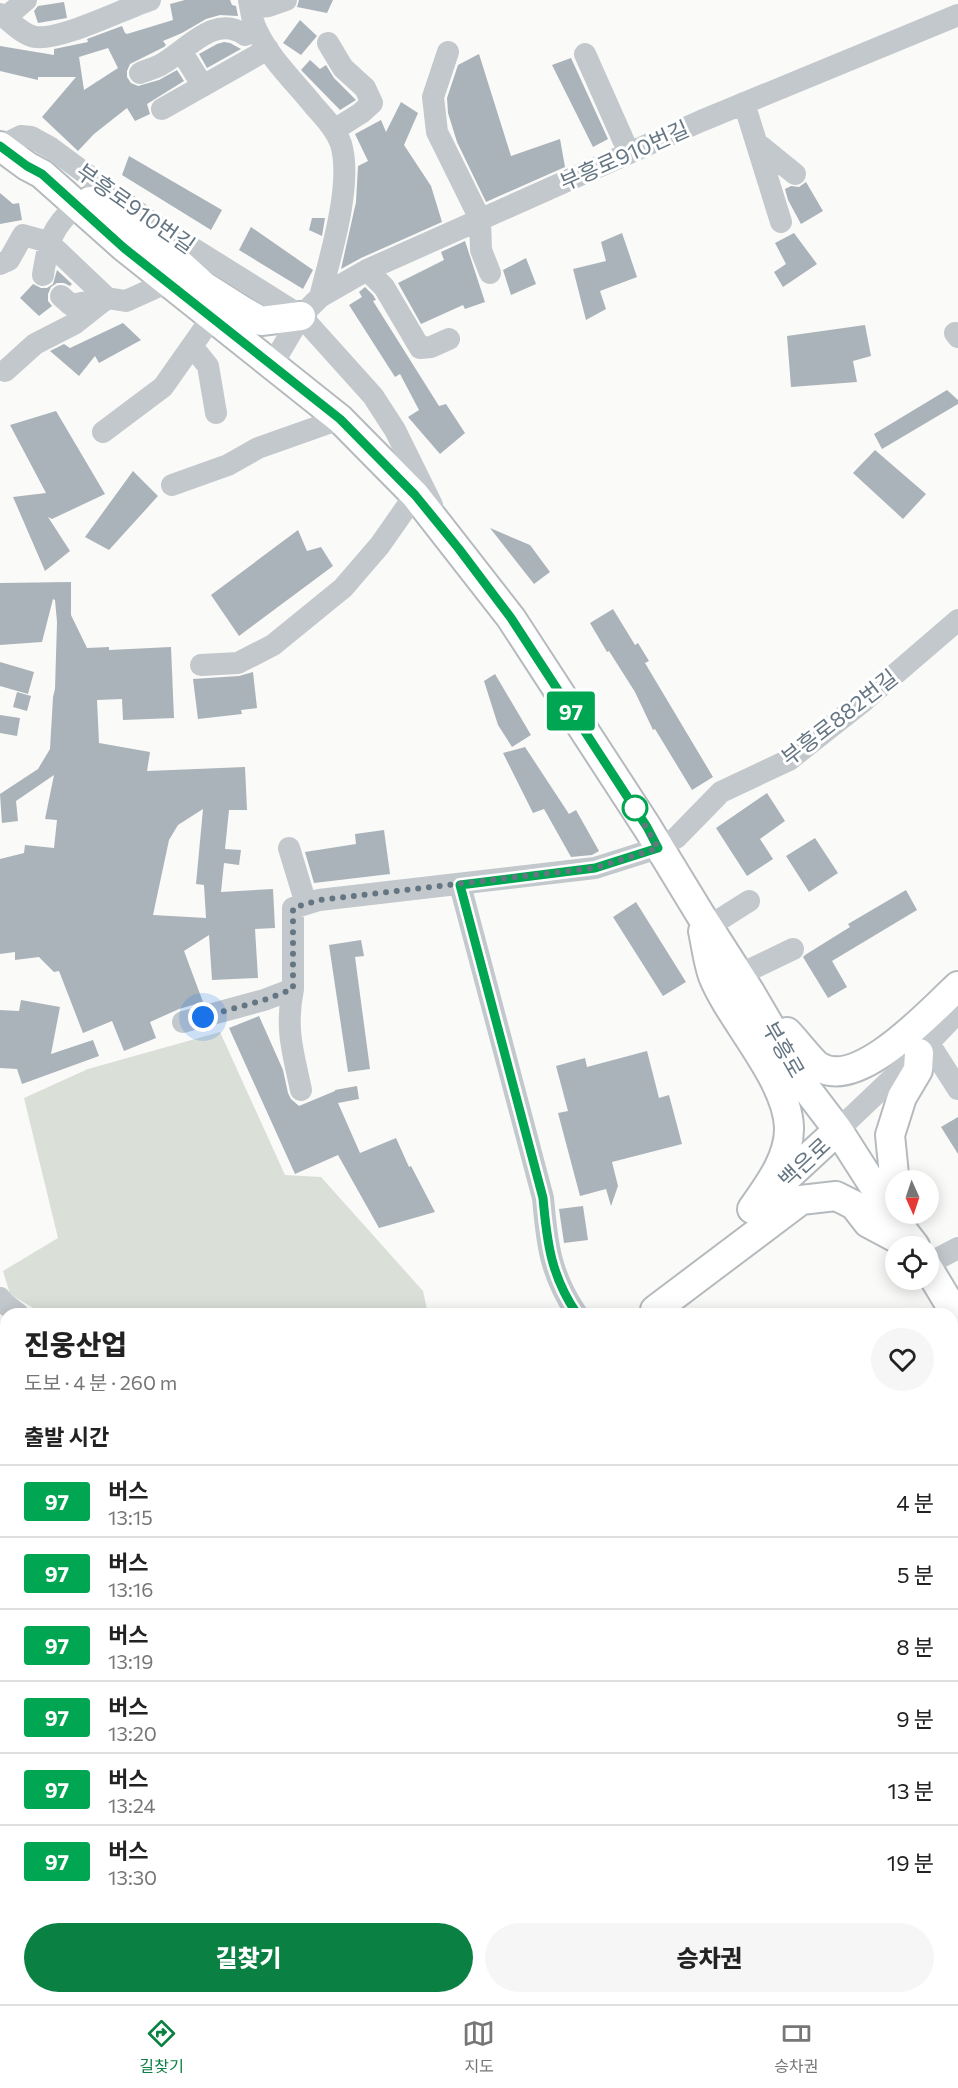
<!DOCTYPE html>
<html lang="ko">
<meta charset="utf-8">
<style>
body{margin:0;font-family:Commissioner,"Noto Sans KR",sans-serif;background:#f6f6f6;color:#222;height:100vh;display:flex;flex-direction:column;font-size:22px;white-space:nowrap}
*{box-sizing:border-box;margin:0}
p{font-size:20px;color:#767676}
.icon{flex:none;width:33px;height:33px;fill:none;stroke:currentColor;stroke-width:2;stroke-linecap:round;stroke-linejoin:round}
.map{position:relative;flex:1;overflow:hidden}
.drawer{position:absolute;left:0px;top:1308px;width:958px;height:696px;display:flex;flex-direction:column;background:#fff;border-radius:18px 18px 0 0;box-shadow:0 3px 15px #0003}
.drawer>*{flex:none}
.badge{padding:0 12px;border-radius:4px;font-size:21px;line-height:39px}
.needle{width:39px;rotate:177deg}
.buttons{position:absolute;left:885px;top:1170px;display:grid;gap:12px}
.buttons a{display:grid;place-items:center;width:54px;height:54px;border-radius:50%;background:#fff;box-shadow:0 3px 15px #0003;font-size:30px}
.you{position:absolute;width:30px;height:30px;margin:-15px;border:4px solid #fff;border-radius:50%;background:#1a73e8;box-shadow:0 0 0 9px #1a73e833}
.map>.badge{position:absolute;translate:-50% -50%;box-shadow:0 0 0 3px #fff}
h2{padding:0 24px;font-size:22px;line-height:54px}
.round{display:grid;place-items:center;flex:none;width:63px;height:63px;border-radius:32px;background:#f6f6f6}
.head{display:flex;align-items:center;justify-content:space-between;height:102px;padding:0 24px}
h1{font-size:28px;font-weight:800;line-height:45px}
.cta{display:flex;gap:12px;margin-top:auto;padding:12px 24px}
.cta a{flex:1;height:69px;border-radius:36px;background:#0b8043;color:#fff;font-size:24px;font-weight:800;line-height:69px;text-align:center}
.cta a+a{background:#f6f6f6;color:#222}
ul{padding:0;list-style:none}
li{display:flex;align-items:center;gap:18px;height:72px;padding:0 24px;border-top:2px solid #e0e0e0}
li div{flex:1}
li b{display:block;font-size:22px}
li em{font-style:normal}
li .badge{min-width:66px;font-weight:700;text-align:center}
.dock{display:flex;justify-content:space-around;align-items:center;height:84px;border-top:2px solid #e0e0e0;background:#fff;font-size:16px;color:#767676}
.dock a{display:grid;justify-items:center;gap:3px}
.dock .selected{color:#0b8043}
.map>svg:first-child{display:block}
.built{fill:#e8e9e9}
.green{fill:#dadfd7}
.building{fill:#aab3b9;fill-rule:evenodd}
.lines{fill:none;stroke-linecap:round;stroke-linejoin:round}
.major-casing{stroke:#b5babe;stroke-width:32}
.minor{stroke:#c3c8cc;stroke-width:22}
.major{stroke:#fff;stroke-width:28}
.line-casing{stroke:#fff;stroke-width:14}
.line{stroke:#00a651;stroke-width:9}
.walk{stroke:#657683;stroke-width:6;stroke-dasharray:0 10.8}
.stop-dot{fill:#fff;stroke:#00a651;stroke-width:3}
.labels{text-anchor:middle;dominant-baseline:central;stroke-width:6;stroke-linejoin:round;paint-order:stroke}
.street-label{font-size:22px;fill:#657683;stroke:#fff}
</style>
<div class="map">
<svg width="958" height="2004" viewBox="0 0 958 2004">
<rect width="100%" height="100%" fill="#fafaf8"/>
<path class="built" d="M953 1768 958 1774V1988L953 1993Z
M532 1998H947L940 2004H534Z"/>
<path class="green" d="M220 1032 285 1175 321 1177 423 1291 428 1314H43L10 1294 3 1271 58 1238 24 1098 88 1069Z
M147 1998H400V2004H153Z"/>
<path class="building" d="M185 0H230L232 5 236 6 238 16 220 15 206 19 182 33 163 41 166 45 164 47 130 64 127 71V77L131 83 138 86 159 80 177 70 184 81 147 104 150 114 135 121 127 108 94 134 78 151 42 117 76 77H38V80L0 71V46L54 55V49L88 42 87 39 122 26 125 33 127 34 173 20 170 4ZM108 48 118 68 84 90 79 57Z
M299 0H333L327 13 297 7Z
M64 2 67 18 38 23 34 11 38 6Z
M300 20 317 36 301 55 283 43Z
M224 42 230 43 241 49 207 68 199 54 217 44Z
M479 54 511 156 560 139 565 167 486 202 457 142 448 113 447 98 458 65Z
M571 58 608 139 593 147 552 65Z
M310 60 320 69 326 65 334 78 356 100 340 110 301 70Z
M401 102 418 113 404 145 431 186 442 222 361 258 341 269 356 202 358 166 368 161 355 134 381 120 386 132Z
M129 156 222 210 211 230 122 175Z
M806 182 823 211 801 224 788 200 785 189 791 186 799 187Z
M0 193 13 204 19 203 22 220 0 224Z
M312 218H325L322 236 309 230Z
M251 227 313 270 303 289 239 250Z
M622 233 637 277 600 291 606 309 586 320 573 269 606 261 601 242Z
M794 233 817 264 783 287 774 272 786 264 775 243Z
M465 241 485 302 465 309 463 305 421 324 398 283 444 260 441 252Z
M526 258 536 284 511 295 503 270Z
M57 270 72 284 70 286 64 283H57L51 287 48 294V301L52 306 39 316 20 298 33 284 41 288H47L53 284Z
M365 287 373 295 376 300 373 301 439 406 446 404 465 433 440 454 408 417 419 410 400 374 395 377 349 305 362 297 359 292Z
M123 323 141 340 99 363 95 356 79 376 50 351 64 344 70 348Z
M865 325 871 356 853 361 857 382 791 387 787 336Z
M947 390 958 400V404L882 449 874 434Z
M56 411 105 494 52 519 48 517 70 551 45 571 13 497 46 493 10 425Z
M875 450 926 494 903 519 853 473Z
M133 471 158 496 109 550 85 537Z
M490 528 530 545 550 572 534 584Z
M298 530 307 551 321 547 333 566 239 636 211 595Z
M71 582V615L87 648 109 647V650L171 647 174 718 123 720 122 699 97 700 99 743 150 752 147 771 245 767 247 810H229L225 849 241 850 239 865 224 863 221 892 273 889 275 928 255 929 258 978 212 980 209 935 184 951 203 1002 179 1009 150 1022 156 1038 124 1051 112 1021 83 1033 59 971 54 972 39 957 15 960V952L0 954V859L24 853 25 845 54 848 57 820 45 819 54 775 16 801 18 821 2 823 0 794 38 769 50 749 53 697 55 689 57 622 55 600 53 599 42 642 0 645V583ZM203 809 196 884 204 885 206 918 153 915 169 840 178 825Z
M613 609 635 645 638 643 649 661 645 663 713 777 692 790 655 729 653 730 635 692 609 651 607 652 590 623Z
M0 662 34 672 28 694 0 686Z
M253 672 257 708 241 710 242 714 198 719 193 679 239 676Z
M495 674 531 735 512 747 498 725 484 681Z
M17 692 31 696 27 711 13 707Z
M0 715 20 718 17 736 0 733Z
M525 747 569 814 576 810 599 851 592 855 571 857 544 809 533 813 503 753Z
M767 793 785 821 760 839 773 859 747 876 716 828Z
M384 830 390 874 314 883 305 852 356 844 355 834Z
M815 838 838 873 809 892 786 856Z
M906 890 917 910 832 961 847 987 828 998 803 957 805 955 850 927 848 924Z
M636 902 686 982 663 996 613 917Z
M361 940 364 956 355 957 370 1069 348 1072 329 945Z
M21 1000 60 1007 51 1054 93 1040 99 1056 22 1084 17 1069 0 1068V1010L19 1011Z
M259 1016 283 1070 288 1093 291 1099 299 1106 335 1091V1090L357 1086 359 1099 338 1103 360 1153 396 1138 409 1167 411 1166 435 1212 379 1228 338 1155 295 1174 229 1028Z
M647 1051 659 1098 669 1095 682 1144 612 1162 618 1186 611 1206 606 1189 580 1196 558 1113 568 1111 556 1066 585 1058 587 1067Z
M958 1117V1154L941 1127Z
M583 1206 588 1240 564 1243 559 1209Z"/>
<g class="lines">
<defs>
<path id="major" d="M0 146 27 166 42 174 124 247 340 419 415 495 511 618 647 827 700 914 750 992 806 1088 838 1130 898 1224 915 1246
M90 201 118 216 172 257 204 286 245 312 261 321 301 316
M703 931C706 945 708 962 713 976 731 1021 787 1078 789 1127 790 1157 769 1185 752 1209
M787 1032C794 1039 812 1062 818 1066 857 1093 932 1010 958 986
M897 1180 894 1175 890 1135 902 1097 918 1070 919 1053
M771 1192 838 1130
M928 1268 958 1318
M655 1310 801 1200 836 1196 854 1205 868 1223 911 1246
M441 2004V1998"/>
</defs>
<use href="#major" class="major-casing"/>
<path class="minor" d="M249 0C251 10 252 22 257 31 270 59 296 83 315 107 325 118 336 130 341 144 353 184 330 257 320 297
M251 8 269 6 286 0
M0 14C11 21 21 34 35 37 60 41 123 9 150 0
M5 18 26 0
M328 43 343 68 365 88 372 103 361 113 334 130
M181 51 203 86
M448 52 433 97 437 132 480 219 481 250 490 273
M585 54 629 153
M140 73C147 70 156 68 162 64 187 50 215 13 245 35L256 30
M744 103 781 222
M162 109 268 49
M758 144 795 174
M1 146 21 136 31 137 51 148 154 224 301 316 373 396 395 430 432 505
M0 264 9 260 23 235 48 242 107 298 74 324 35 344 5 371
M367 270 384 287 420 348 431 347 449 339
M43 275C48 242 51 228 77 205
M61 296 71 305 107 298 126 301 168 282
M955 333 958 337
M192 346 208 366 216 413
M272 365 301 316 320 297 367 270 701 121 958 15
M103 432 163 387 213 316
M172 485 228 465 258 448 340 419
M201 665 238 663 273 645 343 588 380 545 415 495
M289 848 306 904 319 900 595 868 658 848 676 838 721 792 789 760 865 700 958 620
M460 885 543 1198C547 1244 550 1274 577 1314
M708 927 749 901
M739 975 793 949
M293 989C285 1029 293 1052 301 1090
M183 1022 264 1000 293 989V908L306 904
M928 1042 958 1089
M838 1130 919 1053 958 1012
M929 1269 937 1259 958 1248
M0 1298 4 1303 18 1314
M0 1946 6 1953
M36 1998 40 2004
M496 1998 499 2004"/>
<use href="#major" class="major"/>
</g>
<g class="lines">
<defs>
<path id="line" d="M0 146 27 166 42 174 124 248 340 419 415 495 459 549 511 618 647 827 658 848 595 868 460 885 543 1198C547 1243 551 1276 577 1314"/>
</defs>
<use href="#line" class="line-casing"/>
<use href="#line" class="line"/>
<path class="walk" d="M203 1017 264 1000 293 989V908L319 900 595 868 658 848 635 808"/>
</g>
<circle class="stop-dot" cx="635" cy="808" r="12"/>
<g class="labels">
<g class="street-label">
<text transform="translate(624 155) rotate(-24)">부흥로910번길</text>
<text transform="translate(136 208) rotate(35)">부흥로910번길</text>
<text transform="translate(839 717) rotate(-38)">부흥로882번길</text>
<text transform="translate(784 1049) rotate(60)">부흥로</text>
<text transform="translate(804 1162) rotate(-43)">백은로</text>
</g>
</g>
</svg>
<div class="buttons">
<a><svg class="needle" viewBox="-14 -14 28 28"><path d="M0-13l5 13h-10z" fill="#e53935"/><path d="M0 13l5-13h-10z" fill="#767676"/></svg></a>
<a><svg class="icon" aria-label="locate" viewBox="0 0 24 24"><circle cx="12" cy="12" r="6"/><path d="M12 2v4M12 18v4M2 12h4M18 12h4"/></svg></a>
</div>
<div class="you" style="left:203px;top:1017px"></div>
<b class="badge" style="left:571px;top:711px;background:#00a651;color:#fff">97</b>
<section class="drawer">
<div class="head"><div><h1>진웅산업</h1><p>도보 · 4 분 · 260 m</p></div><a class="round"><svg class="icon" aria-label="heart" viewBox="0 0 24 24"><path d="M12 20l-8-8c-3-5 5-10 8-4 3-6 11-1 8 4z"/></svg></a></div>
<h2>출발 시간</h2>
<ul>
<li><span class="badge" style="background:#00a651;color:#fff">97</span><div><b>버스</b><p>13:15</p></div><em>4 분</em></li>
<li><span class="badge" style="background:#00a651;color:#fff">97</span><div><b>버스</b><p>13:16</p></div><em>5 분</em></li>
<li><span class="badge" style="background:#00a651;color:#fff">97</span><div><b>버스</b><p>13:19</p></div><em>8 분</em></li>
<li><span class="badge" style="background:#00a651;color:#fff">97</span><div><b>버스</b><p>13:20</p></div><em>9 분</em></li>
<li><span class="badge" style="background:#00a651;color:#fff">97</span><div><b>버스</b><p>13:24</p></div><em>13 분</em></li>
<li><span class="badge" style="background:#00a651;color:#fff">97</span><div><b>버스</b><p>13:30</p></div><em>19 분</em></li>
</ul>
<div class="cta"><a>길찾기</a><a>승차권</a></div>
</section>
</div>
<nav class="dock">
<a class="selected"><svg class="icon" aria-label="directions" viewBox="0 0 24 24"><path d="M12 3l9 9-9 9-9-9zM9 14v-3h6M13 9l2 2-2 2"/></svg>길찾기</a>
<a><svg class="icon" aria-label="map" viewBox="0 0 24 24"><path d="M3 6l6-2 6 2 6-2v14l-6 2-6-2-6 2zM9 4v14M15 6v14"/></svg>지도</a>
<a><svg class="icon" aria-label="tickets" viewBox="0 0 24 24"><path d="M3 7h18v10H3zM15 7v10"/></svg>승차권</a>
</nav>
